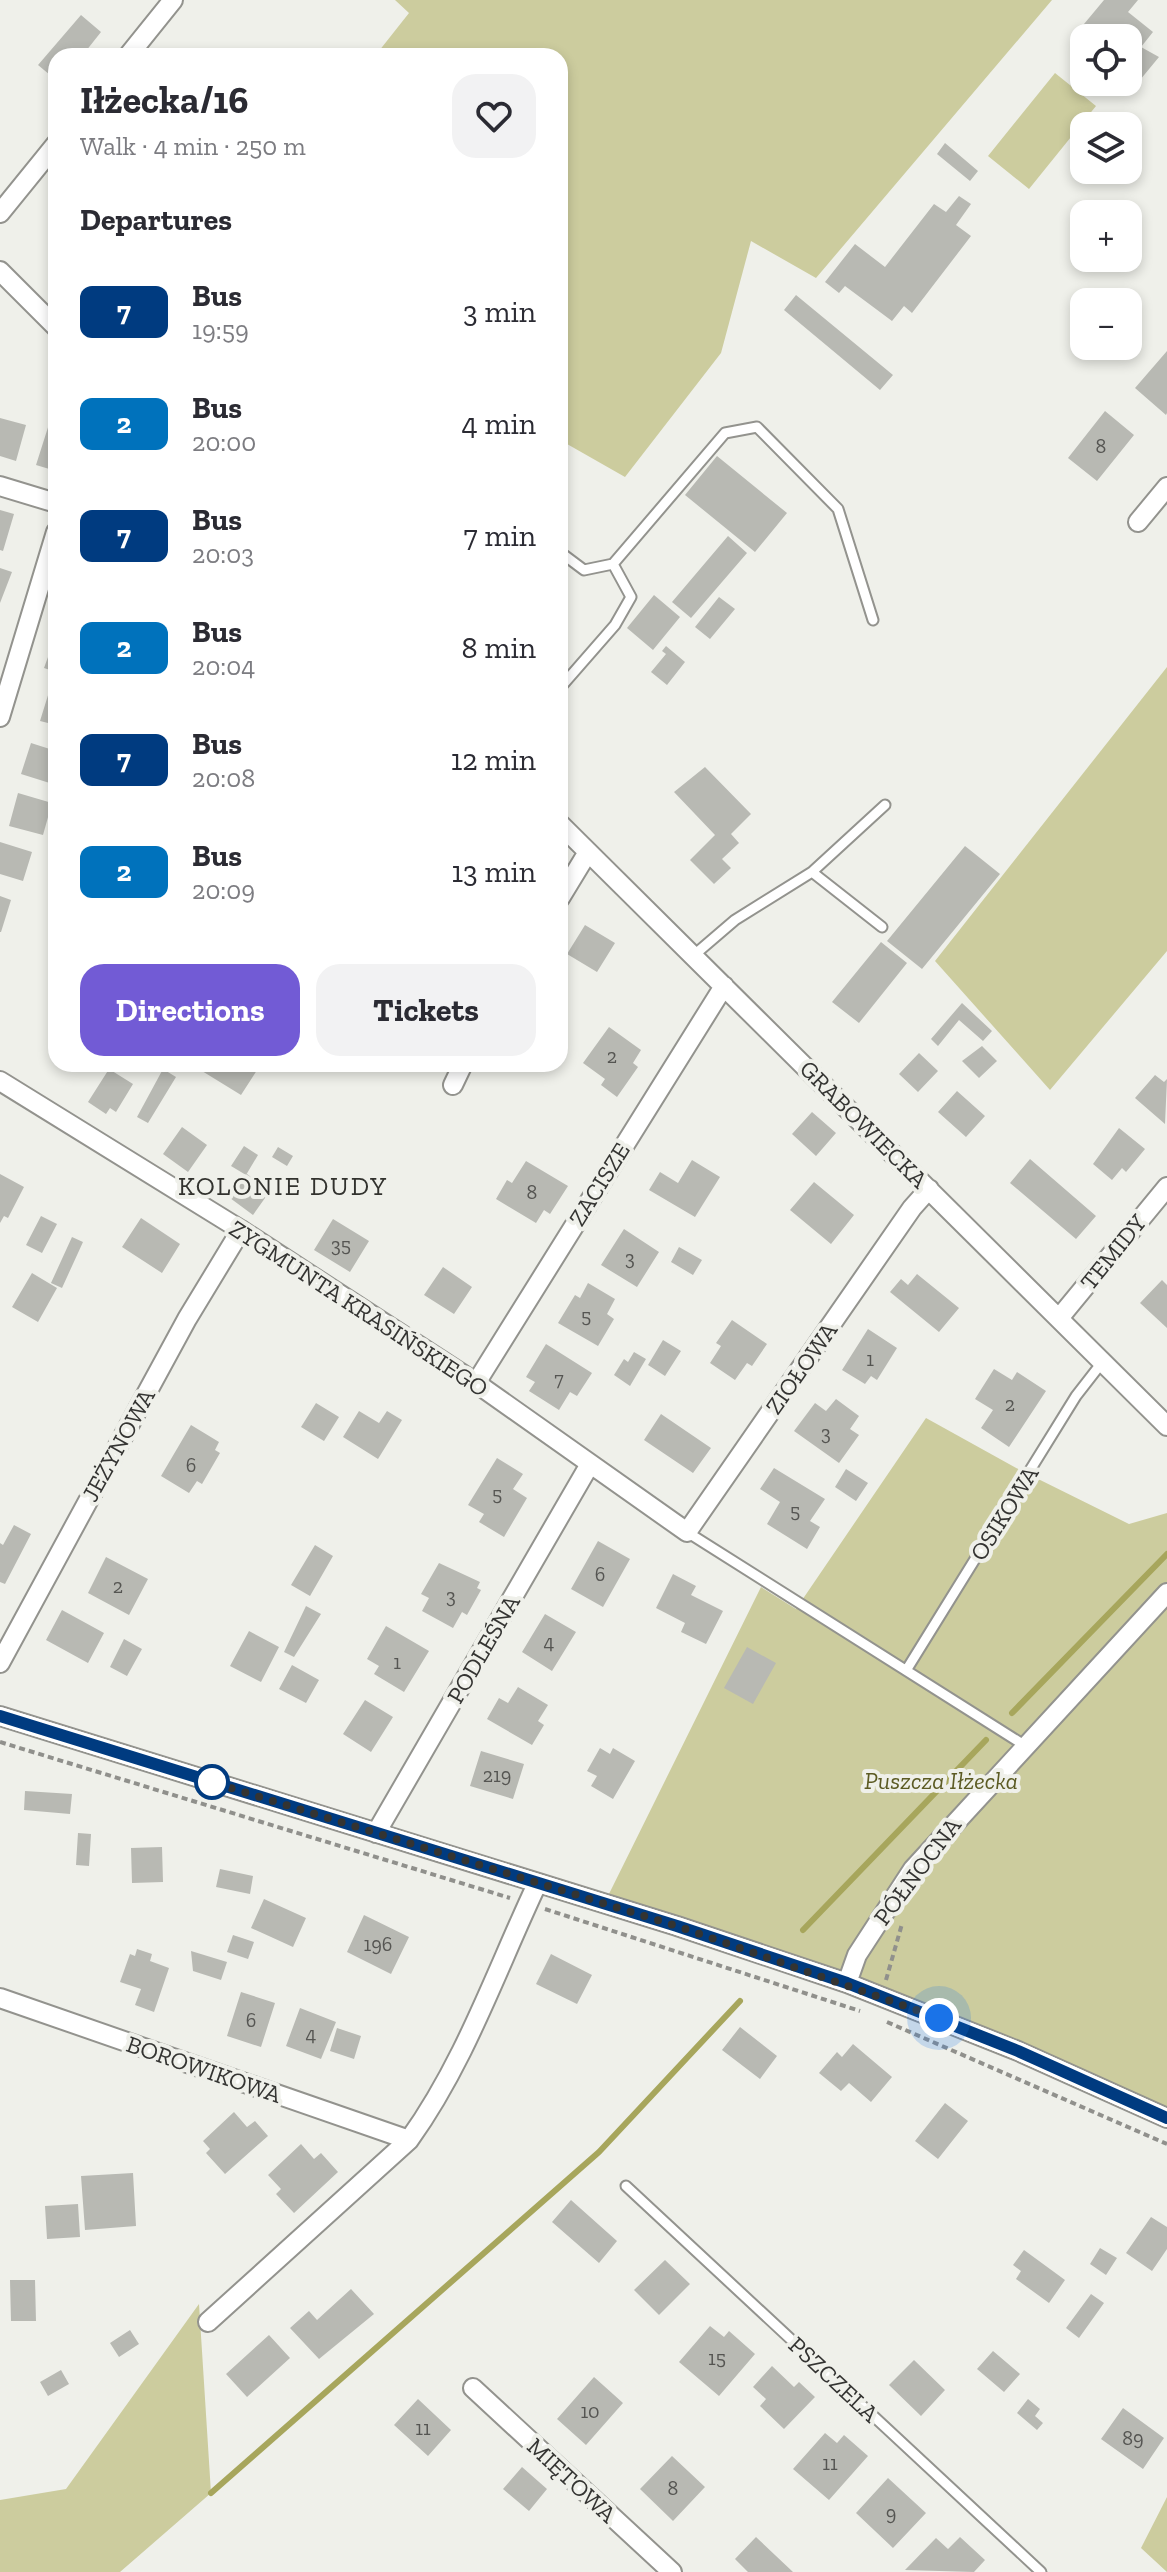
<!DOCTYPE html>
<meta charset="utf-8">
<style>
body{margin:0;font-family:"Zilla Slab",serif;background:#f2f2f3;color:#2b2b33;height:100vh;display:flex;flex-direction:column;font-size:30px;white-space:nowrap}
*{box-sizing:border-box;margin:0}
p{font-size:26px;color:#7c7c81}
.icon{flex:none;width:44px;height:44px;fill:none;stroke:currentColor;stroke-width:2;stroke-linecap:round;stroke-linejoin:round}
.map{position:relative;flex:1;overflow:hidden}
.sheet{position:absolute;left:48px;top:48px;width:520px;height:1024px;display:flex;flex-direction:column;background:#fff;border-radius:24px;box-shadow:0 4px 12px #0003}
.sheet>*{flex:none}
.badge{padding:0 16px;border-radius:12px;font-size:28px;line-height:52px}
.fabs{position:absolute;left:1070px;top:24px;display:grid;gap:16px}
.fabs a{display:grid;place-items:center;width:72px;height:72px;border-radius:16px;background:#fff;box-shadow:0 4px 12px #0003;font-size:40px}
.you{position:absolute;width:40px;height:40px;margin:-20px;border:6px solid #fff;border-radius:50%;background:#1a73e8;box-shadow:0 0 0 12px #1a73e833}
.map>.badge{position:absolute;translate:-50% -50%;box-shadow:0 0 0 4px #fff}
h2{padding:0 32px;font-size:30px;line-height:72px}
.round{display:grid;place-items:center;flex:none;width:84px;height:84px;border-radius:24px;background:#f2f2f3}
.summary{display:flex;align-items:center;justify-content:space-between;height:136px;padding:0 32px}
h1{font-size:38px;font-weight:700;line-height:60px}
.cta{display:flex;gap:16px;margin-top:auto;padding:16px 32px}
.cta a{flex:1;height:92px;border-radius:24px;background:#725bd5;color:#fff;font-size:32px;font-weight:700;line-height:92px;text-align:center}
.cta a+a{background:#f2f2f3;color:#2b2b33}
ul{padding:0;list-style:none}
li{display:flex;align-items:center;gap:24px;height:112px;padding:0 32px}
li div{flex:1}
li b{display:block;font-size:30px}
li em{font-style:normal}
li .badge{min-width:88px;font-weight:700;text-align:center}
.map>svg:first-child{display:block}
.green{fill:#cccc9e}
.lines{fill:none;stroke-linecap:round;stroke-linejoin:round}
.stream{stroke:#a7a65c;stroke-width:6}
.building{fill:#b8b9b3}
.service-casing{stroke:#93938e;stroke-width:13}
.minor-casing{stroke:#93938e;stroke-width:22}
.path{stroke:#90908c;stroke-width:4;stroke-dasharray:6 4;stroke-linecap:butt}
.service{stroke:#fff;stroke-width:9}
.minor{stroke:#fff;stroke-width:18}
.line-casing{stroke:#fff;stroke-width:18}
.line{stroke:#003b80;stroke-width:12}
.walk{stroke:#343432;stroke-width:8;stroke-dasharray:0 14.4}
.stop-dot{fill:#fff;stroke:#003b80;stroke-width:4}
.labels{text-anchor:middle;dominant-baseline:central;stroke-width:8;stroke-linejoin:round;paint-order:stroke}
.number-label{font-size:20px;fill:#555552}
.street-label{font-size:24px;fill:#343432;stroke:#eff0ea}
.park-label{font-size:24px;font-style:italic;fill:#5c5b24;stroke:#eff0ea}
.neighbourhood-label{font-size:26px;letter-spacing:2px;fill:#32322e;stroke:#eff0ea}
</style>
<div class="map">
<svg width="1167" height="2572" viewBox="0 0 1167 2572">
<rect width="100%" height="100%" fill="#eff0ea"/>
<path class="green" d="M395 0H1052L816 278 751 241 721 353 625 477 560 440V56H375L409 13Z
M1055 73 1096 106 1029 189 988 156Z
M1167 667V951L1050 1090 935 961Z
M926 1418 1020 1470 1129 1524 1167 1513V2118L1018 2051 604 1904 761 1587 796 1609Z
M199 2304 211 2493 120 2572H0V2500L66 2489Z
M1167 2497V2572L1141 2548Z"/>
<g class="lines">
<path class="stream" d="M1012 1713 1167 1554
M803 1930 986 1740
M211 2493 599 2152 740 2001"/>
</g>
<path class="building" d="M1104 0H1138L1128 12 1153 32 1141 47 1159 57 1140 80 1130 72 1134 66 1128 62V38H1084V45L1074 36Z
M81 15 101 32 82 56H56V80L38 65Z
M945 143 978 171 970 181 937 154Z
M959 196 971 204 956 225 971 236 912 313 904 306 892 321 845 286 839 293 825 282 855 244 885 267 934 204 946 212Z
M796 295 893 375 880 390 784 310Z
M1167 351V413L1166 415 1135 388Z
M1105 411 1134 435 1097 481 1068 458Z
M0 418 26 425 16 461 0 456Z
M50 421 56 423V471L36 465Z
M717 456 787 513 755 552 685 495Z
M0 510 14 514 3 551 0 550Z
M728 536 747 553 691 618 672 602Z
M0 568 12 572 0 603Z
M654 595 680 617 653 650 627 628Z
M719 597 735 609 710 639 695 627Z
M56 635V672L44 668Z
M666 646 685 662 667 685 651 672 666 654 662 651Z
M49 692 56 695V725L40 721Z
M31 743 56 751V785L21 774Z
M705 767 751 814 731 834 739 843 722 859 731 868 714 884 690 860 715 835 674 792Z
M18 793 52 803 43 835 9 826Z
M0 842 32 852 23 881 0 874Z
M965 846 1000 874 922 969 887 941Z
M0 896 11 900 1 932H0Z
M585 925 615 943 597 972 567 954Z
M881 942 907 963 859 1023 832 1002Z
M962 1003 992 1031 983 1041 959 1020 938 1046 931 1039Z
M609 1027 641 1050 633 1063 638 1067 617 1097 601 1085 605 1079 583 1063Z
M982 1046 997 1061 979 1078 962 1061Z
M919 1053 938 1071 918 1092 899 1074Z
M206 1064H261L241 1095 202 1071Z
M109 1069 133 1084 116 1112 110 1108 106 1114 88 1102Z
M163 1069 176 1077 148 1123 137 1117Z
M1155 1075 1164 1082 1167 1079 1165 1124 1135 1098Z
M957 1091 985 1116 966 1137 938 1112Z
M812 1112 836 1133 816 1156 792 1134Z
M182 1127 207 1145 188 1172 163 1154Z
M1119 1128 1145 1149 1126 1172 1122 1168 1112 1180 1093 1164Z
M244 1146 258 1155 246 1175 231 1166Z
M278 1147 293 1156 287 1166 272 1157Z
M1030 1159 1096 1216 1076 1239 1010 1183Z
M692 1160 720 1177 695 1217 649 1190 660 1172 678 1183Z
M526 1161 568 1186 550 1214 544 1210 536 1223 496 1199 507 1180 512 1183Z
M0 1174 24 1187 8 1218 4 1216 0 1223Z
M247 1174 270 1191 253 1215 230 1198Z
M814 1182 854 1215 831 1244 790 1210Z
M41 1216 57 1224 42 1253 26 1245Z
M141 1218 180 1244 162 1273 122 1247Z
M333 1219 369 1241 350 1272 314 1250Z
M624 1229 659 1252 637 1287 601 1265Z
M72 1237 83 1242 62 1288 51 1283Z
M679 1247 702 1260 693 1275 671 1262Z
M443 1267 472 1287 454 1314 424 1295Z
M32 1273 57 1288 38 1322 12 1307Z
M917 1274 959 1308 939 1332 890 1292 901 1279 908 1285Z
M1162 1280 1167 1285V1328L1140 1303Z
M588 1283 615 1299 607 1314 614 1319 598 1346 558 1323 575 1295 580 1298Z
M732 1320 767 1344 752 1366 747 1363 735 1380 710 1363 721 1346 716 1343Z
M868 1329 897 1348 877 1380 871 1376 865 1384 842 1370Z
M663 1340 681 1351 665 1376 648 1365Z
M546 1344 592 1373 577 1396 570 1392 559 1410 529 1391 535 1382 526 1377Z
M634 1352 646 1359 630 1386 614 1375 624 1359 628 1362Z
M994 1369 1012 1380 1017 1372 1046 1391 1009 1447 981 1428 993 1410 975 1399Z
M836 1399 859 1416 850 1429 859 1435 839 1463 794 1431 815 1403 826 1411Z
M316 1403 339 1417 324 1441 301 1427Z
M359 1411 379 1423 387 1411 402 1420 378 1459 343 1437Z
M661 1414 711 1448 693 1473 644 1440Z
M191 1425 219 1442 215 1450 220 1453 202 1484 197 1481 189 1493 161 1476Z
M497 1458 523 1474 513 1489 527 1498 504 1537 479 1522 484 1514 468 1505Z
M774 1468 825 1499 810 1521 820 1527 807 1549 767 1524 780 1502 760 1489Z
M846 1469 868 1483 856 1501 835 1487Z
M14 1525 31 1534 5 1584 0 1582V1543L3 1545Z
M598 1541 630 1559 603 1607 571 1589Z
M315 1545 333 1556 310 1596 291 1585Z
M106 1557 148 1579 129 1615 88 1593Z
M439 1563 480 1582 477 1588 481 1590 467 1615 462 1612 453 1628 422 1611 429 1598 421 1594Z
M673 1574 696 1586 691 1595 723 1611 706 1644 681 1632 685 1623 656 1608Z
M306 1606 321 1614 294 1657 284 1652Z
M62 1610 104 1633 88 1663 46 1640Z
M545 1614 576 1632 552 1671 522 1652Z
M386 1626 429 1651 404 1692 374 1674 379 1666 367 1659Z
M249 1631 279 1647 261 1682 230 1666Z
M124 1639 142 1649 127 1676 110 1667Z
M747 1647 776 1663 753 1704 724 1688Z
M292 1665 319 1680 306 1703 279 1689Z
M518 1687 548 1705 538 1721 544 1725 532 1745 487 1719 499 1698 508 1703Z
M365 1700 393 1717 371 1752 343 1734Z
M600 1748 610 1754 613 1748 635 1761 613 1799 591 1786 597 1776 587 1771Z
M481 1751 524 1764 513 1799 470 1786Z
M25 1791 72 1794 70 1814 24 1810Z
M78 1833 91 1834 89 1866 76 1865Z
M162 1847 163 1882 132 1883 131 1848Z
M220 1869 253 1876 250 1894 216 1887Z
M264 1899 306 1918 293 1947 251 1928Z
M364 1915 409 1937 391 1974 347 1952Z
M233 1935 254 1942 248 1959 227 1952Z
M137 1949 152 1954 150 1961 169 1968 154 2012 135 2005 141 1989 120 1982 130 1954 135 1956Z
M191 1951 227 1962 221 1980 193 1971Z
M551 1954 592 1975 577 2004 536 1984Z
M241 1992 275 2003 261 2047 227 2036Z
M300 2008 336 2022 321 2059 286 2046Z
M740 2027 777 2056 760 2079 722 2050Z
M337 2028 361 2036 354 2059 330 2051Z
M853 2044 892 2077 871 2102 849 2083 841 2091 819 2073 837 2052 842 2057Z
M945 2103 968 2121 938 2159 915 2141Z
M234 2112 247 2127 255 2121 268 2136 225 2174 206 2153 210 2149 203 2141Z
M301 2144 314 2159 321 2153 338 2172 294 2213 276 2194 281 2189 268 2175Z
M133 2173 136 2226 85 2230 81 2176Z
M571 2200 617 2241 599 2263 552 2222Z
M78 2204 80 2237 47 2239 45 2206Z
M1151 2217 1167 2227V2249L1152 2271 1126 2253Z
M1100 2248 1117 2258 1106 2275 1090 2264Z
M1024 2250 1065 2280 1049 2303 1016 2279 1021 2271 1013 2265Z
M665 2260 690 2284 659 2315 634 2290Z
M10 2280H35L36 2321H11Z
M351 2289 374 2314 319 2359 290 2328 309 2311 317 2320Z
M1091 2294 1104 2303 1079 2338 1066 2328Z
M710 2326 724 2337 729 2331 755 2354 719 2396 679 2362Z
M130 2330 139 2344 119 2357 110 2343Z
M269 2335 290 2358 247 2397 226 2374Z
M993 2351 1020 2374 1004 2392 977 2369Z
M914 2360 945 2390 921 2416 889 2385Z
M772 2366 794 2387 799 2382 815 2397 784 2429 760 2406 766 2399 753 2387Z
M61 2370 69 2384 48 2396 40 2382Z
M594 2377 623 2403 586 2445 557 2419Z
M418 2399 451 2430 428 2456 394 2425Z
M1028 2399 1040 2409 1035 2416 1043 2423 1037 2430 1017 2413Z
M1123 2408 1164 2438 1143 2469 1101 2439Z
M825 2433 837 2443 844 2435 868 2456 829 2500 793 2469Z
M672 2456 705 2487 673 2521 640 2489Z
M522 2467 547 2489 529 2511 503 2489Z
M888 2478 926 2513 893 2548 856 2513Z
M756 2537 793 2572H748L735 2559Z
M960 2537 985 2560 974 2572 905 2570 936 2538 948 2549Z"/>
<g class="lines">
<defs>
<path id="service" d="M560 552 584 570 613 564 725 433 757 427 838 509 873 620
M560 688 615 625 631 597 613 564
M812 872 885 805
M693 956 735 920 812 872 882 927
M687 1532 1024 1745
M907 1669 1076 1396 1104 1360
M626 2186 1041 2572"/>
<path id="minor" d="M128 56 173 0
M0 213 56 144
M0 271 56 327
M0 486 56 503
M1138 522 1167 487
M0 717 56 532
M560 824 1167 1426
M560 898 588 852
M0 1081 241 1230 476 1383 687 1532 912 1208 929 1189
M453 1085 463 1064
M1060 1317 1167 1187
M476 1383 724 986
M0 1663 187 1319 241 1230
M0 1716 677 1926 847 1983 1018 2051 1167 2118
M376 1833 590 1464
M847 1983 857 1955 913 1869 1167 1593
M0 1998 409 2140
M208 2322 409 2140C465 2062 496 1971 537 1884
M473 2388 672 2572"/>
</defs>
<use href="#service" class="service-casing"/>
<use href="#minor" class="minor-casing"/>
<path class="path" d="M0 1742 510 1898
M545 1909 860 2011
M886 1980 902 1924
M887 2022 1167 2144"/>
<use href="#service" class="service"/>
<use href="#minor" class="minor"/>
</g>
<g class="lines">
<defs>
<path id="line" d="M0 1716 677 1926 847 1983 1018 2051 1167 2118"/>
</defs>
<use href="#line" class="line-casing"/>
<use href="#line" class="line"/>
<path class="walk" d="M212 1782 208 1781 677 1926 939 2018"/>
</g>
<circle class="stop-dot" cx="212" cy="1782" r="16"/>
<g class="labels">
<g class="number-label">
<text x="1101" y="446">8</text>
<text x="612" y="1056">2</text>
<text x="532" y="1192">8</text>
<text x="341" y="1245">35</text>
<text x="630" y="1258">3</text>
<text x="586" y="1316">5</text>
<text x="870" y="1359">1</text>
<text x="559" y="1379">7</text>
<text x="1010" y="1404">2</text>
<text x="826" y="1433">3</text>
<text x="191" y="1465">6</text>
<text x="497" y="1494">5</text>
<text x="795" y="1511">5</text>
<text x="600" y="1574">6</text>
<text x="118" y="1586">2</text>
<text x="451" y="1596">3</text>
<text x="549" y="1642">4</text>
<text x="397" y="1662">1</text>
<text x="497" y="1775">219</text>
<text x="378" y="1944">196</text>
<text x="251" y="2020">6</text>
<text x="311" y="2034">4</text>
<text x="717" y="2358">15</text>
<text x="590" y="2411">10</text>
<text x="423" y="2428">11</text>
<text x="1133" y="2438">89</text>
<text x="830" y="2463">11</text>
<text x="673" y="2488">8</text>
<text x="891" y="2513">9</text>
</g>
<g class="street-label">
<text transform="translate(864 1124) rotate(45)">GRABOWIECKA</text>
<text transform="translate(599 1184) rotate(-58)">ZACISZE</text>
<text transform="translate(1113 1252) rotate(-51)">TEMIDY</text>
<text transform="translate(359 1308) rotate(33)">ZYGMUNTA KRASIŃSKIEGO</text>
<text transform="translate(801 1368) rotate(-55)">ZIOŁOWA</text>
<text transform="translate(118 1445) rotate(-61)">JEŻYNOWA</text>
<text transform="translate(1004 1513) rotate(-58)">OSIKOWA</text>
<text transform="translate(483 1649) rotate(-60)">PODLEŚNA</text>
<text transform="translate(917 1871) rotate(-53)">PÓŁNOCNA</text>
<text transform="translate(204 2069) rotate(19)">BOROWIKOWA</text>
<text transform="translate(834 2379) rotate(43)">PSZCZELA</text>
<text transform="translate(572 2480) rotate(43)">MIĘTOWA</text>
</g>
<g class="park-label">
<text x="941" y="1780">Puszcza Iłżecka</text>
</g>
<g class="neighbourhood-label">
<text x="283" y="1186">KOLONIE DUDY</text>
</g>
</g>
</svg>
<div class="fabs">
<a><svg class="icon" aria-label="locate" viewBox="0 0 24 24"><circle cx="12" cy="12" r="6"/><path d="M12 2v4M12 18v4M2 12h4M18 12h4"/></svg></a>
<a><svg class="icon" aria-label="layers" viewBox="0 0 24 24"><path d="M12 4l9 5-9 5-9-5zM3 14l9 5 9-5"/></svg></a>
<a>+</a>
<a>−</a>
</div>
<div class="you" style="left:939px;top:2018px"></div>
<section class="sheet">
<div class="summary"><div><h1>Iłżecka/16</h1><p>Walk · 4 min · 250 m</p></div><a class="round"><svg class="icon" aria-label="heart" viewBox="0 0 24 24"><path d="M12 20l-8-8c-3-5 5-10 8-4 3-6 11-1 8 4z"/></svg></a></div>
<h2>Departures</h2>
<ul>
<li><span class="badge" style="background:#003b80;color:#fff">7</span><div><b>Bus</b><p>19:59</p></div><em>3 min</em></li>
<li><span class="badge" style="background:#0072bc;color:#fff">2</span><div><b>Bus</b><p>20:00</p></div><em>4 min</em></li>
<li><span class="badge" style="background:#003b80;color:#fff">7</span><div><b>Bus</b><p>20:03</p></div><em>7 min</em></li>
<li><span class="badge" style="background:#0072bc;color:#fff">2</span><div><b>Bus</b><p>20:04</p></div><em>8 min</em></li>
<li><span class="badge" style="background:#003b80;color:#fff">7</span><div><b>Bus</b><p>20:08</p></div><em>12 min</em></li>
<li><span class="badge" style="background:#0072bc;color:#fff">2</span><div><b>Bus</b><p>20:09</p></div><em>13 min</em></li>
</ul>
<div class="cta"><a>Directions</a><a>Tickets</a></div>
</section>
</div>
